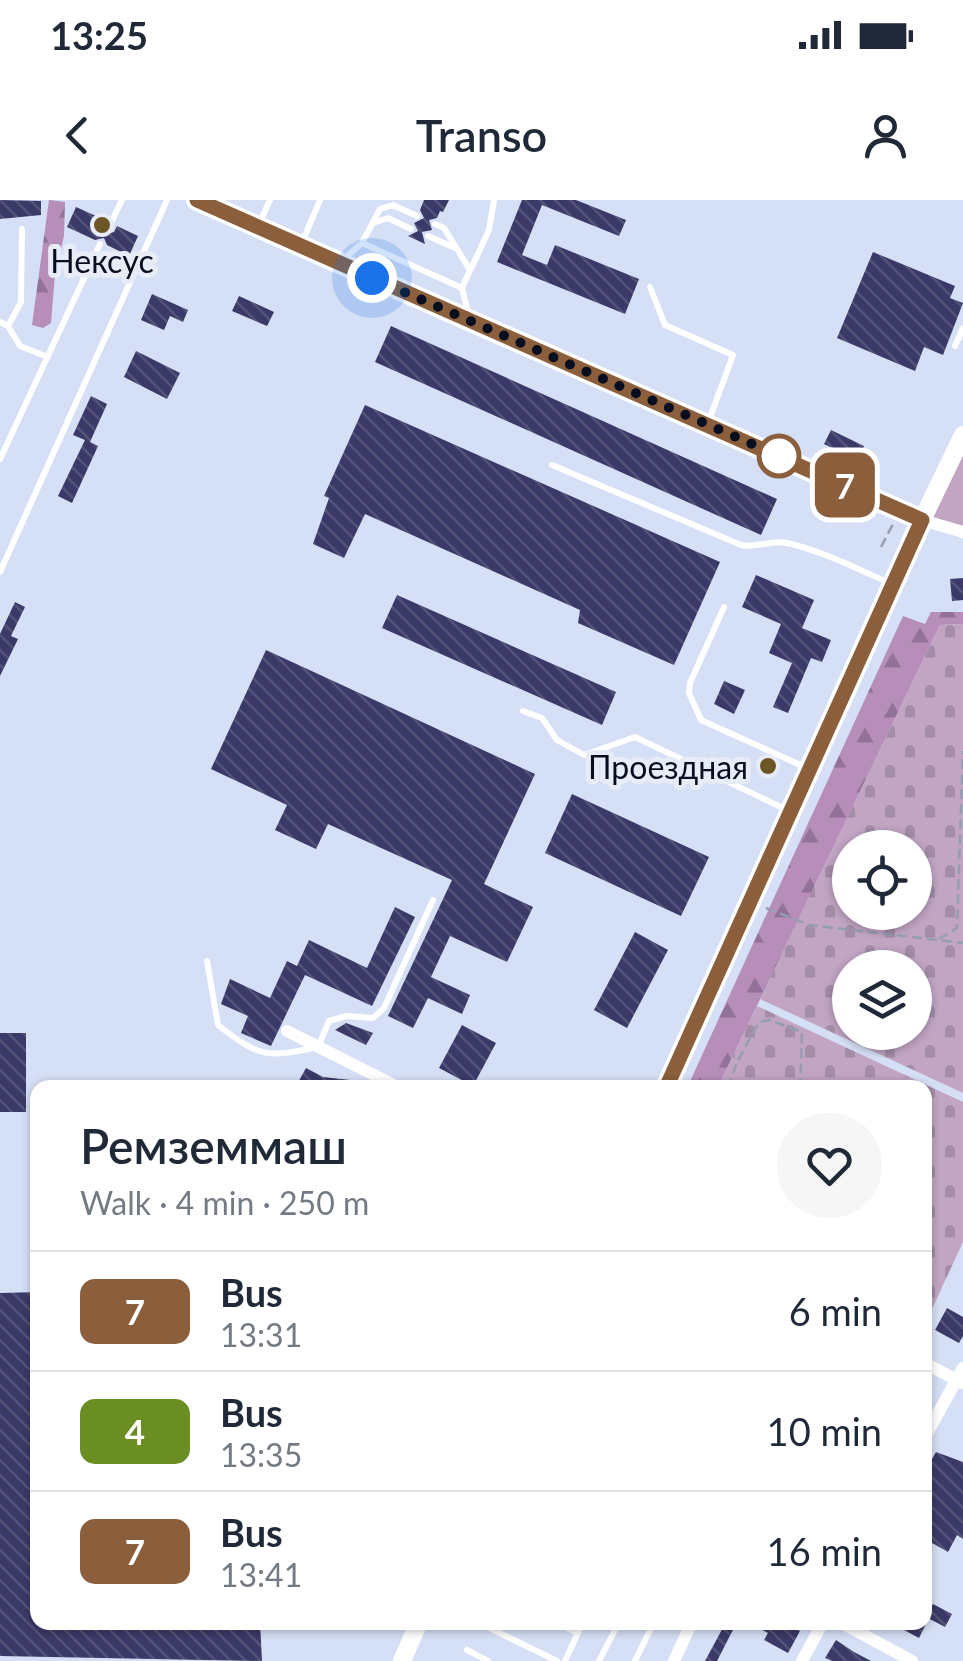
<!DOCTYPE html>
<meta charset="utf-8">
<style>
body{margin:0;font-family:Lato,sans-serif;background:#f6f6f7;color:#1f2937;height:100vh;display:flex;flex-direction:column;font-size:38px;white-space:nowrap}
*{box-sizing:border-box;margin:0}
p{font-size:32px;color:#747a83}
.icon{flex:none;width:55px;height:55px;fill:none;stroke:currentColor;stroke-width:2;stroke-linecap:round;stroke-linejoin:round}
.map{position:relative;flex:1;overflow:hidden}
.panel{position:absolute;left:30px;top:880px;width:902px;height:550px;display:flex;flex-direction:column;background:#fff;border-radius:20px;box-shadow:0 2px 8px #0004}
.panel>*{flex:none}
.badge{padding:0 20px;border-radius:15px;font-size:35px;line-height:65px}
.tools{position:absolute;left:832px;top:630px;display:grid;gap:20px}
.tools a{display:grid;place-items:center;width:100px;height:100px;border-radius:50%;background:#fff;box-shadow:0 2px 8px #0004;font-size:50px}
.you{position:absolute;width:50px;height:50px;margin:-25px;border:8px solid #fff;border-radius:50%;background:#1a73e8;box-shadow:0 0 0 15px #1a73e833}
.map>.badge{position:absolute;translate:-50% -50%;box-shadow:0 0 0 5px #fff}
.round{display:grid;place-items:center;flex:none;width:105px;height:105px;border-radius:52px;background:#f6f6f7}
.headline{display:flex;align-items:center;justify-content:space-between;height:170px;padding:0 50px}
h1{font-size:48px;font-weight:600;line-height:75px}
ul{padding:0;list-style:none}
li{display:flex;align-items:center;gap:30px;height:120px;padding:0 50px;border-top:2px solid #e0e1e3}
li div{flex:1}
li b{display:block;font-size:38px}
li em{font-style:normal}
li .badge{min-width:110px;font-weight:700;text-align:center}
.status{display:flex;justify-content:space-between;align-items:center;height:70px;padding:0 50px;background:#fff;direction:ltr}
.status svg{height:28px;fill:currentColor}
header{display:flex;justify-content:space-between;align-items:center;height:130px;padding:0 50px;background:#fff;font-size:45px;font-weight:600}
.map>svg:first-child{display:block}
.green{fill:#c1a5c3}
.forest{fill:url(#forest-firs)}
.cemetery{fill:url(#cemetery-stones);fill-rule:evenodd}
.building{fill:url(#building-back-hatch)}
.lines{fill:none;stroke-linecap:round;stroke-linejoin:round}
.path{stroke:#949db2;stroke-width:2.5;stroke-dasharray:10 5;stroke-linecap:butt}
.lane{stroke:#fff;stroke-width:6}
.street{stroke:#fff;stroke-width:12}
.secondary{stroke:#fff;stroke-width:18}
.line-casing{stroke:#fff;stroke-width:22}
.line{stroke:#8b5e3c;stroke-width:15}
.walk{stroke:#070e20;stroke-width:10;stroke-dasharray:0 18}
.poi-dot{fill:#6d5626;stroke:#e7ecf7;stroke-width:4}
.stop-dot{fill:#fff;stroke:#8b5e3c;stroke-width:5}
.labels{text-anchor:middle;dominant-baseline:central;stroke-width:10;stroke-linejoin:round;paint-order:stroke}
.poi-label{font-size:32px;fill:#070e20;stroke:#e7ecf7}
</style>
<div class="status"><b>13:25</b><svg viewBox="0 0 49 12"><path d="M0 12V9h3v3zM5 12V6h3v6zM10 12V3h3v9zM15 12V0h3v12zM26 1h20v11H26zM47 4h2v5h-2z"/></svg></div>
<header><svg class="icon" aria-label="back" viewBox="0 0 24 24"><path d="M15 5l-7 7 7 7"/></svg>Transo<svg class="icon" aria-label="person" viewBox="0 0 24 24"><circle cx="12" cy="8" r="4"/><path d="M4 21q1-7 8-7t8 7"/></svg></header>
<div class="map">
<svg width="963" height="1461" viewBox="0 0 963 1461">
<defs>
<pattern id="forest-firs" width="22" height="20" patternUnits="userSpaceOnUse" patternTransform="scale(2.5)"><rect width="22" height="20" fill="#b78dba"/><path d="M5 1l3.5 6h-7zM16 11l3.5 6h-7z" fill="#937297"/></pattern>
<pattern id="cemetery-stones" width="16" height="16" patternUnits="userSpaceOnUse" patternTransform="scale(2.5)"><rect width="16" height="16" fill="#c1a5c3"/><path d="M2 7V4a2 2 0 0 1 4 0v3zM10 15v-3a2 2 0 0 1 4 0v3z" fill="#a48da7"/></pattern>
<pattern id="building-back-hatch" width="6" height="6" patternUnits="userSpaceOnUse" patternTransform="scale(2.5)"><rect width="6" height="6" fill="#3b3967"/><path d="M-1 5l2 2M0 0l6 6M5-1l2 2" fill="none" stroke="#535278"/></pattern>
</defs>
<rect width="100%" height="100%" fill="#d5dff5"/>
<path class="green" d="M963 253V327L933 318Z"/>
<path class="forest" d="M49 0 65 2 64 36 55 74 51 123 43 128 32 125Z
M931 412H963V424L940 425 718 887 687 888 903 416 925 424Z"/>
<path class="cemetery" d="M963 424V893L760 799 940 425ZM850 648H915V712H850ZM850 768H915V832H850Z
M757 806 963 902V1042L925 1124V888L718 887Z"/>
<path class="building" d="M0 0 41 1V15L0 19Z
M424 0H449L443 12 440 11 437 18 429 20 432 30 422 32 425 44 408 36 418 31 414 23 424 18 420 10Z
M522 0H576L626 20 619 36 542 5 522 55 547 65 555 45 639 79 625 114 497 62Z
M76 7 105 20 102 28 107 34 114 32 117 26 138 36 129 56 107 45 104 38 95 40 67 27Z
M873 52 955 86 950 98 963 103 943 155 924 147 915 171 837 138Z
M152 94 188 110 183 122 170 116 164 130 141 120Z
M239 96 274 112 267 126 232 111Z
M391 126 777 299 761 335 375 162Z
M136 151 180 173 167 199 124 177Z
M91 196 107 204 90 242 98 246 72 303 58 296 85 240 73 235Z
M365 205 720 362 674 465 578 423 580 410 365 314 344 358 313 344 329 298 324 296Z
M831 230 864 246 857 260 824 244Z
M756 375 814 400 802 428 831 440 822 462 811 458 788 513 773 507 792 463 769 453 781 424 742 407Z
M963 378V400L952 401 950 379Z
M397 395 616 492 602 525 382 428Z
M15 402 25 407 11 436 18 439 0 476V434Z
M266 450 535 574 484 684 533 707 507 762 450 736 431 777 470 795 462 814 428 798 413 828 388 816 452 680 328 624 316 649 275 630 287 605 211 569Z
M724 481 745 490 734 514 714 504Z
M572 594 709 657 681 716 545 653Z
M395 707 415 717 372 806 305 775 271 846 241 833 248 816 221 804 230 779 270 798 287 761 297 766 309 740 367 768Z
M635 732 668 750 627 828 594 810Z
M346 823 373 833 366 845 335 830Z
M462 825 496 843 473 886 439 868Z
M0 833H26V912H0Z
M306 868 323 877 359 881V888H295Z
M38 1092V1422H260L262 1461 0 1456V1093Z
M947 1108 963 1117V1136L959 1143 935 1130Z
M936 1252 963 1262V1339L957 1335 948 1352 925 1339V1271Z
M933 1404 952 1414 945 1427 926 1417Z
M726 1422H737L717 1461H705Z
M748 1422H784L800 1431 788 1453 764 1440 768 1433Z
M889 1422H927L919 1438Z
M836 1440 854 1452 871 1461H832L825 1458Z"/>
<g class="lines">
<path class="path" d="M881 347 893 324
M766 708 809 725 963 743
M939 739 957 728 963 551
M728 888 737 862 759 822 770 820 802 832 800 888"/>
<path class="lane" d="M373 23 388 18 411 29
M435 24 444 28 470 70 462 88
M258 26 270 0
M109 27 122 0
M428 36 455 48
M362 43 380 9 393 5 417 16
M301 45 320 0
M344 59 362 43 462 88 469 116
M471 69 489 30 494 0
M650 87 665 125 733 155 708 223
M0 122 8 126 20 146 48 157
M8 126 21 102 22 29
M955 146 963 128
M0 259 100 44
M552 265 741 345C757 349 770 339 787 343 823 351 859 370 892 384
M0 372 167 0
M724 407 690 483 689 493 701 520 807 568
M523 511 542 518 557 540 584 555 635 537 787 610
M207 761 218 825C260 858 267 858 318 847L329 821 346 816 373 818 384 808 433 700
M477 1422 557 1461
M555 1422 578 1433
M467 1450 488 1461
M565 1461 583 1422
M599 1461 619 1422
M635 1461 654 1422"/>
<path class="street" d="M922 320 963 332
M287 831 400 888
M925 1163 962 1183
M925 1237 963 1168
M840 1422 912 1461
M674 1461 692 1422
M802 1461 823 1422"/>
<path class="secondary" d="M197 0 922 320
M666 888 922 320 963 235
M402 1461 419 1422"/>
</g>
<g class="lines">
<defs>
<path id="line" d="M197 0 922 320 666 888"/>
</defs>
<use href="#line" class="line-casing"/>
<use href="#line" class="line"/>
<path class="walk" d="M372 78 782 257 779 256"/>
</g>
<g class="poi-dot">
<circle cx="102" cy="25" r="10"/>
<circle cx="768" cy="566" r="10"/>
</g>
<circle class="stop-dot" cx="779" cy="256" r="20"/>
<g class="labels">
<g class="poi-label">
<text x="102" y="60">Нексус</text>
<text x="748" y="566" text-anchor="end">Проездная</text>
</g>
</g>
</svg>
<div class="tools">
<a><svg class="icon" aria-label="locate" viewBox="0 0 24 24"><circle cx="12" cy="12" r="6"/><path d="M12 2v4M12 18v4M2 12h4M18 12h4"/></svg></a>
<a><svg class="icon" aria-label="layers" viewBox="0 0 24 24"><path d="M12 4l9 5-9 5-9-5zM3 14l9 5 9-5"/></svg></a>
</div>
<div class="you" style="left:372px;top:78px"></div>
<b class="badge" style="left:845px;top:285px;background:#8b5e3c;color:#fff">7</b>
<section class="panel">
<div class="headline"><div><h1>Ремземмаш</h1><p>Walk · 4 min · 250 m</p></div><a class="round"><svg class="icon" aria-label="heart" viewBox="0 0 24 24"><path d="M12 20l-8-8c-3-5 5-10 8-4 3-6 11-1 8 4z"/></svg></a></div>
<ul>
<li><span class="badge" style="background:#8b5e3c;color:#fff">7</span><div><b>Bus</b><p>13:31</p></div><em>6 min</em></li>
<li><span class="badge" style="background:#6b8e23;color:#fff">4</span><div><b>Bus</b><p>13:35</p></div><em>10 min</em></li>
<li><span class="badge" style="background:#8b5e3c;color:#fff">7</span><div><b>Bus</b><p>13:41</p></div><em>16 min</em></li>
</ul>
</section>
</div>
